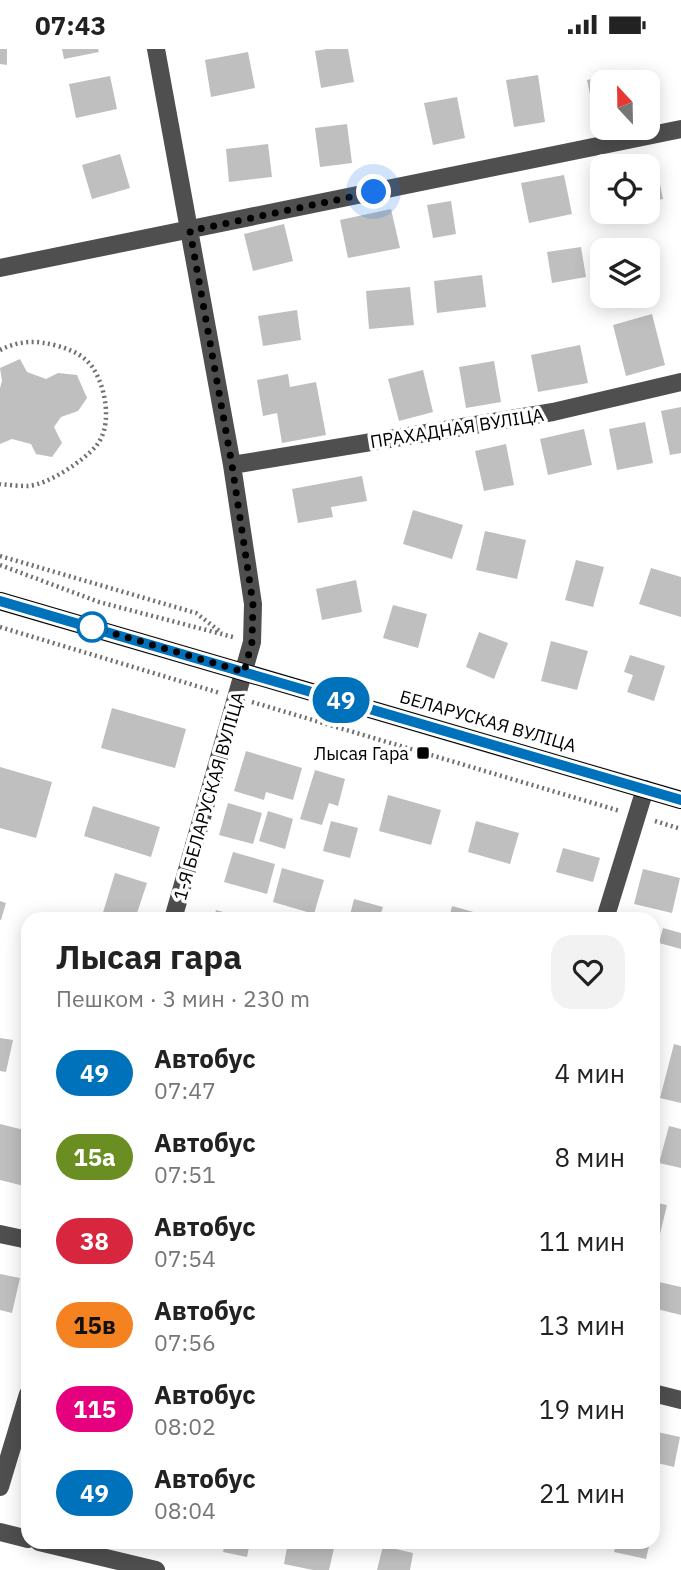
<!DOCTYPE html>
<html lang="ru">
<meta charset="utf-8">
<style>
body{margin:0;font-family:"IBM Plex Sans",sans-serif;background:#f2f2f2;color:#222;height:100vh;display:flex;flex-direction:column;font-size:26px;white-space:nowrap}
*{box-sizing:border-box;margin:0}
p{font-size:23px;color:#767676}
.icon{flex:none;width:38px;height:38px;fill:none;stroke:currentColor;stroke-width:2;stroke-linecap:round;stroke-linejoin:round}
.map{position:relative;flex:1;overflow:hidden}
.side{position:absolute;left:21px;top:863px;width:639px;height:637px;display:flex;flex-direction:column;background:#fff;border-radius:21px;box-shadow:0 4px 18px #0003}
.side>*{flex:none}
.badge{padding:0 14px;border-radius:23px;font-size:24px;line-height:46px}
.needle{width:46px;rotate:338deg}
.controls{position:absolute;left:590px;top:21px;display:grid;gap:14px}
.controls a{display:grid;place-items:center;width:70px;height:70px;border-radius:14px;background:#fff;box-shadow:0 4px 18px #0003;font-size:35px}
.you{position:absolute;width:35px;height:35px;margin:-18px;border:5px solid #fff;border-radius:50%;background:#1a73e8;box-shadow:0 0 0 10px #1a73e833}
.map>.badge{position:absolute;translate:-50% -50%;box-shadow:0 0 0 4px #fff}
.round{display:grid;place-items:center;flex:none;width:74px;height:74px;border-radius:21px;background:#f2f2f2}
.head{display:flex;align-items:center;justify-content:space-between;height:119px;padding:0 35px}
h1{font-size:33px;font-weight:700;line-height:52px}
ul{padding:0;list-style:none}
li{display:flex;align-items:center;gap:21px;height:84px;padding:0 35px}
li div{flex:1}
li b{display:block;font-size:26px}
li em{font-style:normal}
li .badge{min-width:77px;font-weight:700;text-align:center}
.status{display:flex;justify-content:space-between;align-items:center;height:49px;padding:0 35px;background:#fff;direction:ltr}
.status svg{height:19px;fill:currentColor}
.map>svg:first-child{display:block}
.building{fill:#bfbfbf}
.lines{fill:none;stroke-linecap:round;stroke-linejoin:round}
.major-casing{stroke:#dbdbdb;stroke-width:19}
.path{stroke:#717171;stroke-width:4.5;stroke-dasharray:2 3.5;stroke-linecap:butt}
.minor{stroke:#4f4f4f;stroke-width:18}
.major{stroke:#000;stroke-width:18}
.line-casing{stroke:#fff;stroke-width:16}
.line{stroke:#0072bc;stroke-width:10}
.walk{stroke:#000;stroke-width:7;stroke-dasharray:0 12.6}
.stop-dot{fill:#fff;stroke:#0072bc;stroke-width:3.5}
.poi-dot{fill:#000;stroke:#fff;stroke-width:2.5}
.labels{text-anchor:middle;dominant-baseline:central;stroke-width:7;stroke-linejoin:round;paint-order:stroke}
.street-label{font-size:18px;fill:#000;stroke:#fff}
.poi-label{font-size:18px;fill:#000;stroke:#fff;text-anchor:end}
</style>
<div class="status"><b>07:43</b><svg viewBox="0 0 49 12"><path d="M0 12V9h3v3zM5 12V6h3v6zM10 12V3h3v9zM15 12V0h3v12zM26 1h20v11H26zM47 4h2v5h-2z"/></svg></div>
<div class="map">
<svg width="681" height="1521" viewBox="0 0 681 1521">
<rect width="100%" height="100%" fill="#fff"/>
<path class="building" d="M0 0H7V16L0 15Z
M62 0H98L99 3 64 10Z
M327 0H348L354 33 321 39 315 2Z
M248 3 255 39 211 48 205 11Z
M620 24 622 33H602V59L593 60 587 31Z
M538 26 545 73 514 78 506 31Z
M110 27 117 60 76 69 69 35Z
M457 48 465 89 433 96 424 54Z
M347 75 352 114 320 118 315 79Z
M268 95 272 128 229 133 226 100Z
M120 105 130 139 92 150 82 116Z
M656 115 663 150 648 153V117Z
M564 126 572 165 529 174 521 134Z
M451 152 456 185 433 189 427 156Z
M391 160 400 199 348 209 340 171Z
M284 175 293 212 253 222 244 185Z
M581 198 586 228 552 234 547 203Z
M482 226 486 258 437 264 434 232Z
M410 238 414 276 369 280 366 242Z
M297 261 301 291 263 297 258 267Z
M652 265 665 316 626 327 613 276Z
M580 296 588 334 538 343 531 306Z
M20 310 27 323 46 330 58 324 77 326 87 349 78 362 61 368 54 378 62 394 52 408 36 405 31 395 12 390 0 395V339L2 332 0 319Z
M494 312 501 353 466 359 459 318Z
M423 321 433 363 399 372 388 330Z
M288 325 290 338 316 333 326 386 282 394 277 364 263 367 257 331Z
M681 358V404L670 406 661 362Z
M645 373 653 414 617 421 609 380Z
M584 380 592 416 548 426 540 390Z
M506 395 514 436 484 442 475 402Z
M362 427 367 452 331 458 333 468 298 474 292 440Z
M413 461 463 476 452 510 403 495Z
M485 482 526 491 517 530 476 521Z
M576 511 604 518 593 558 565 551Z
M651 519 681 528V568L639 555Z
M356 531 362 563 322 571 316 540Z
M393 556 427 565 418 599 383 589Z
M479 583 508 594 494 630 466 618Z
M551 592 588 602 577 641 541 632Z
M630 606 665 617 654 652 627 643 633 626 624 623Z
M112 659 186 680 175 719 101 699Z
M246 702 302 719 293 751 266 743 264 751 234 742Z
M0 718 52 733 36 789 0 779Z
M315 721 345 730 338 757 329 754 322 776 300 770Z
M388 746 441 761 431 796 379 782Z
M228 754 262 764 253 795 219 786Z
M93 757 160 778 151 808 84 787Z
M268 762 293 770 285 800 259 792Z
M331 772 358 779 350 809 323 802Z
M476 772 519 784 510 815 468 803Z
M563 799 600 809 593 833 556 823Z
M233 803 275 815 267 845 224 833Z
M282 819 324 831 314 865 273 853Z
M643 820 680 829 672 864 634 855Z
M115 824 147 834 135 870H101Z
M354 850 383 858 379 870H349Z
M0 852 6 854 1 871H0Z
M452 857 495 869V870H449Z
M216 861 245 869V870H214Z
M663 879 681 884V900L659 894Z
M0 989 13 991 6 1023 0 1022Z
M674 995 681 997V1054L660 1049Z
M0 1075 28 1082V1138L0 1131Z
M669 1077 681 1080V1119L659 1114Z
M653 1153 667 1156 660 1185 653 1184Z
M0 1225 20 1229 12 1264 0 1261Z
M659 1233 681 1238V1266L653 1259Z
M653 1382 680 1388 674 1418 653 1413Z
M225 1493H250L247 1508 223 1503Z
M288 1493 335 1495 329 1521H313L284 1515Z
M616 1493H650L646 1510 614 1503Z
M383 1497 413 1504 410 1521H377Z"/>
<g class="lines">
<defs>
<path id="major" d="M0 552 681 751"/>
</defs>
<use href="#major" class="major-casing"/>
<path class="path" d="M0 301C21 291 36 291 58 297 72 301 85 307 93 319 106 339 113 377 96 397 83 412 48 436 27 437 18 437 9 436 0 435
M0 507 196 564 222 584
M0 516 99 553 233 588
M0 578 220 644
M252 653 620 762
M655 772 681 780"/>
<path class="minor" d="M156 0 232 416 253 555 252 593 173 870
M0 219 681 80
M232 416 553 363 681 333
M605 870 645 740
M0 1185 28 1191
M653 1344 681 1351
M0 1438 28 1345
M0 1483 28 1490
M39 1493 156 1521"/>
<use href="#major" class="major"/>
</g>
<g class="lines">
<defs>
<path id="line" d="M0 552 681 751"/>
</defs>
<use href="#line" class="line-casing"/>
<use href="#line" class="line"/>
<path class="walk" d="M92 578 244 623 252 593 253 555 232 416 190 182 374 143"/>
</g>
<circle class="stop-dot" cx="92" cy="578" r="14"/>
<rect class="poi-dot" x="416" y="697" width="14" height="14" rx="3.5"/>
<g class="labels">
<g class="street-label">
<text transform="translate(457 379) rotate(-9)">ПРАХАДНАЯ ВУЛІЦА</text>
<text transform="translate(488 672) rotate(16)">БЕЛАРУСКАЯ ВУЛІЦА</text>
<text transform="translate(209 747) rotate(-74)">1-Я БЕЛАРУСКАЯ ВУЛІЦА</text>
</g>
<g class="poi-label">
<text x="409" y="704">Лысая Гара</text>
</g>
</g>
</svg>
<div class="controls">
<a><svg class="needle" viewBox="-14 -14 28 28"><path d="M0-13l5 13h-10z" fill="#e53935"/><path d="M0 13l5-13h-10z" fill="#767676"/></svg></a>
<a><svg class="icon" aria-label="locate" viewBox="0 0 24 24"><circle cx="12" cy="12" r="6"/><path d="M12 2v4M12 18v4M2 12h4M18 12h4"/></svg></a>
<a><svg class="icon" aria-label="layers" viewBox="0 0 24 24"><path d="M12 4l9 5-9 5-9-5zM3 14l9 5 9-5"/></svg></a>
</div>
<div class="you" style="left:374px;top:143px"></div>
<b class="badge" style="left:341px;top:651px;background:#0072bc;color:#fff">49</b>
<section class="side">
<div class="head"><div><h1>Лысая гара</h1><p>Пешком · 3 мин · 230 m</p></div><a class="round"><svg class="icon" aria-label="heart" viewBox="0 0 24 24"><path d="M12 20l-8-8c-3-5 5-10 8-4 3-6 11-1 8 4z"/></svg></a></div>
<ul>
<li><span class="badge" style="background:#0072bc;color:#fff">49</span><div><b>Автобус</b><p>07:47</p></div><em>4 мин</em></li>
<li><span class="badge" style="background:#6b8e23;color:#fff">15а</span><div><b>Автобус</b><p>07:51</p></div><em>8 мин</em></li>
<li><span class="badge" style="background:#d7263d;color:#fff">38</span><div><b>Автобус</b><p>07:54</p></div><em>11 мин</em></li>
<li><span class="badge" style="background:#f58220;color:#111">15в</span><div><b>Автобус</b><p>07:56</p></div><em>13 мин</em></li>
<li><span class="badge" style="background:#e6007e;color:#fff">115</span><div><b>Автобус</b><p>08:02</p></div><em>19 мин</em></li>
<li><span class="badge" style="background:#0072bc;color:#fff">49</span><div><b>Автобус</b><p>08:04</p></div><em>21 мин</em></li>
</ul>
</section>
</div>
